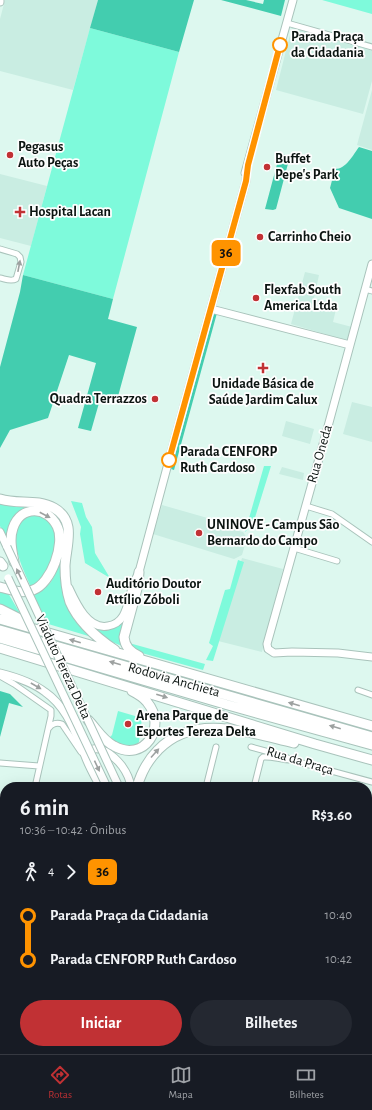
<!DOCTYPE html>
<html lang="pt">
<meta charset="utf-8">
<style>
body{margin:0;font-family:"Alegreya Sans",sans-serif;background:#242831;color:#f1f3f6;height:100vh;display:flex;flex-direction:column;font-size:15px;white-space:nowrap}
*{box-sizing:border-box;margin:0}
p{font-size:13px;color:#9ea1a6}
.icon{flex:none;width:22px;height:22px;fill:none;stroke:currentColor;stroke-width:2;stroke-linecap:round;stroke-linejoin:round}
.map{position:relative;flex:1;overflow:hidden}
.side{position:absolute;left:0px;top:782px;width:372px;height:272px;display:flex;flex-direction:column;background:#171b24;border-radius:16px 16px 0 0;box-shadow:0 4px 16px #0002}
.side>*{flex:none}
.badge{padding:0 8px;border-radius:6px;font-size:14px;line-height:26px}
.map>.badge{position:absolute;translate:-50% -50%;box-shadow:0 0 0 2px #fff}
.legs{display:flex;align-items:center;gap:6px;height:44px;padding:0 20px;font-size:13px}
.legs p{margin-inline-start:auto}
.head{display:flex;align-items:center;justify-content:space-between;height:68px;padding:0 20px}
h1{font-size:22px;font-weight:700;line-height:30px}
.primary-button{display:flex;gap:8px;margin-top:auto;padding:8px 20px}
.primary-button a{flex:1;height:46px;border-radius:24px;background:#c13134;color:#fff;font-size:16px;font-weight:700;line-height:46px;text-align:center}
.primary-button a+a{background:#242831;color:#f1f3f6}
ul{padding:0 20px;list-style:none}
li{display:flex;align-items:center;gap:14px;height:44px;font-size:15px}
li i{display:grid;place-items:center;width:6px;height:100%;margin:0 5px;background:currentColor}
li i::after{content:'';width:10px;height:10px;margin:-5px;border:3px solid;border-radius:50%;background:#171b24}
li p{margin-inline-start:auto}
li:first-child i{background:linear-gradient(#0000 50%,currentColor 0)}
li:last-child i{background:linear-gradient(currentColor 50%,#0000 0)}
.menu{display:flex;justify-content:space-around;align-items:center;height:56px;border-top:1px solid #363941;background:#171b24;font-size:11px;color:#9ea1a6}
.menu a{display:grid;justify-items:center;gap:2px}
.menu .on{color:#c13134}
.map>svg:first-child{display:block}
.built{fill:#c9ede2}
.green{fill:#7efadb}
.forest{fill:#43cdaf}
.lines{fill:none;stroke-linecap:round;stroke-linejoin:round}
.street-casing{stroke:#a9c3bb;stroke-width:7}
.secondary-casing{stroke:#a9c3bb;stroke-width:9}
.highway-casing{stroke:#a9c3bb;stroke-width:11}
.street{stroke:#fff;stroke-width:5}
.secondary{stroke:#fff;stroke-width:7}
.highway{stroke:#fff;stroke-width:9}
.secondary-bridge-casing{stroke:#a9c3bb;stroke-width:9;stroke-linecap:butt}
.secondary-bridge{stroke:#fff;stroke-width:7}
.oneway{fill:#9da1a0}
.line-1-casing{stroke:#fff;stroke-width:9}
.line-1{stroke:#ff9300;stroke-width:6}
.stop-1-dot{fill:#fff;stroke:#ff9300;stroke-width:2}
.poi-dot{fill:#c13134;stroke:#fefefe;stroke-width:1.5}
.labels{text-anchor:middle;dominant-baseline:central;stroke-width:3.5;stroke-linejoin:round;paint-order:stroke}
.stop-label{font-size:14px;font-weight:bold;fill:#0b1411;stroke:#fefefe;text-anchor:start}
.poi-label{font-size:14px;font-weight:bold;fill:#0b1411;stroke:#fefefe;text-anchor:start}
.street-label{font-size:14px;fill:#0b1411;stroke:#fefefe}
</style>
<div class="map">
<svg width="372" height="1054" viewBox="0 0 372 1054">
<rect width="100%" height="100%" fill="#ddf8ef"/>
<path class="built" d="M5 0H98L73 90 0 71V19Z
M292 27 372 49V81L363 114 276 90Z
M372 90V150L357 145Z
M0 174 47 186 31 246 0 238Z
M305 272 319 275 314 298 337 305 333 322 352 327 348 339 345 340 291 324Z
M352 402 372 407V442L343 434Z
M286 421 314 429 310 444 282 436Z
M282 467 304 473 303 480 279 474Z
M162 505 211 519 214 524 243 532 247 538 242 555 234 559 153 534Z
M242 558 283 569 262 652 218 641Z"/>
<path class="green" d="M322 0H372V14Z
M90 28 179 52 113 299 23 275Z
M264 466H271L253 524 245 532Z
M71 501 82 503 86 517 92 527 95 553 110 578 85 563 80 534 81 527Z
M0 502 26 506C14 516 12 524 5 538L0 526Z
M33 504C37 505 42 505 46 506 58 509 68 524 68 537 68 546 64 555 63 564 62 571 63 579 64 586 67 607 80 624 95 638L45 623 33 594C51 588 55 577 60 560 62 552 65 544 65 536 66 523 53 511 41 508 38 507 35 508 32 508Z
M36 515 47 517 58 536 47 577 31 587C23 569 3 530 27 517 30 516 33 515 36 515Z
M238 560 244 562 213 661 206 660 213 646 209 643 225 590 230 589Z
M0 590 8 593 21 615 0 605Z
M127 618 122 646 107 640 92 626C108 631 115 630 127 618Z
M129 643 205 664 203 670 131 650Z
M118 711 142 718 139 742 135 746H123L109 738 112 735Z"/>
<path class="forest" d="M98 0H194L179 52 90 28Z
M221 0H246L263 4 264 0H285L281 16Z
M359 147 372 151V219L339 208 330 188 335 169C346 169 353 155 359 147Z
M280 153 290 156 276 209 273 210 265 209Z
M23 275 113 299 108 319 137 327 117 400 101 396 91 431 78 428 96 363 69 355 48 418 10 430 0 448V367L20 292Z
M214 312 217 313 174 470 171 469Z
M0 691 10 694 23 707 9 703 0 737Z
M94 1049H132L131 1054H107L94 1050Z"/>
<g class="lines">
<defs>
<path id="street" d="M287 23 372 47
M0 249 17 254 20 257 21 262 16 279C11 282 5 279 0 278
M365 289 372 291
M306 506 332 514 372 542
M294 548 337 561
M0 676 14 684 51 710V716L35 787
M358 690 372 695
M49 728C52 724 56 722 62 724L81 752
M251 747 284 756 291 760 372 782
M0 763 39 766
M206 787 216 747
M254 787 261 759 263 757C272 756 281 760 291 760
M0 797 5 799
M372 834V842
M0 835 5 836
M0 873 5 875
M367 876 372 878
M0 927 5 907
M367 928 372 929
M0 952 5 953
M367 974 372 975
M0 990 5 991
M367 1000 372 1001
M285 1049 286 1054
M357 1049 360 1054
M136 1050 149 1054
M36 1054 37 1049
M88 1054 90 1049
M185 1054 187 1049
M337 1054 352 1049"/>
<path id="secondary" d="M0 2V0
M245 173 293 0
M372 264 327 430 267 644 268 649 274 653 292 652 338 653 372 657
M211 309 350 345
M0 532 7 547
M69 588C76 603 88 630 108 626 114 625 120 621 123 616 129 606 129 594 134 583 135 580 137 576 139 572L169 460 246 181 247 169
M0 673C16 677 32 682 45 692 67 707 75 733 85 756 89 767 95 777 100 787
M86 755C96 739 115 757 122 766 127 773 130 780 131 787
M367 849 372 845
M200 1049 201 1054
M209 1049V1054
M135 1054 136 1049
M257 1054 258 1049"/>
<path id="highway" d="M0 499C17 505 37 498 54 508 77 521 66 545 65 566 65 578 66 590 70 602 79 623 97 638 115 650
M0 562 3 566
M0 587C11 590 22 594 33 590 51 584 66 543 57 526 47 506 21 505 13 528 9 539 12 551 14 562
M0 609 24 621
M0 619 372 726
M0 630 372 737
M0 638 228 705 372 745
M0 648 315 744 372 760
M139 656C130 652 125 647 124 637L138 585 139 572
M88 720C96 728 103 741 114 746 144 763 168 727 147 702 143 697 138 694 132 691
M137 787C141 773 147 761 158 750 194 712 250 733 294 743"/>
</defs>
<use href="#street" class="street-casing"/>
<use href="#secondary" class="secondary-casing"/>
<use href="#highway" class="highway-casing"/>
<use href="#street" class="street"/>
<use href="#secondary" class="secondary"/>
<use href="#highway" class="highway"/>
<defs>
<path id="secondary-bridge" d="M7 547 119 787
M8 578 107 787"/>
</defs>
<use href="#secondary-bridge" class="secondary-bridge-casing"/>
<use href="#secondary-bridge" class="secondary-bridge"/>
</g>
<defs><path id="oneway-solid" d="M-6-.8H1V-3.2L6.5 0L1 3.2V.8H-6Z"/></defs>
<g class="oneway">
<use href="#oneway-solid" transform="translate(19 266) rotate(-79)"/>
<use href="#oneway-solid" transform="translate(45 515) rotate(28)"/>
<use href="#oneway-solid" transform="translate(19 574) rotate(-115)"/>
<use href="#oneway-solid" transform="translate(75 641) rotate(-164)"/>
<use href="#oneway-solid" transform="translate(115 663) rotate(-164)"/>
<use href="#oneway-solid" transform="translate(36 686) rotate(30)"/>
<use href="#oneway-solid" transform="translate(162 696) rotate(17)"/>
<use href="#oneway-solid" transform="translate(294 704) rotate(-164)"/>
<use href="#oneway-solid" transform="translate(335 727) rotate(-164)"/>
<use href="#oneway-solid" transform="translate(155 753) rotate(-48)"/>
<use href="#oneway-solid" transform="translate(97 766) rotate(65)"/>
</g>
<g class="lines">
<defs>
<path id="line-1" d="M169 460 246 181 248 165 280 45"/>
</defs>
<use href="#line-1" class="line-1-casing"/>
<use href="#line-1" class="line-1"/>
</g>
<g class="stop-1-dot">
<circle cx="280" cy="45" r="7"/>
<circle cx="169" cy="460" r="7"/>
</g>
<g class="poi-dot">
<circle cx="10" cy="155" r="4"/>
<circle cx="267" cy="167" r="4"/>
<path d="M18 206h4v4h4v4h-4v4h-4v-4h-4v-4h4z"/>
<circle cx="260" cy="237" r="4"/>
<circle cx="256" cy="298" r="4"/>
<path d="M261 362h4v4h4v4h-4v4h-4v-4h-4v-4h4z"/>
<circle cx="155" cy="399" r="4"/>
<circle cx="199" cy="533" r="4"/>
<circle cx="98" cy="592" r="4"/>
<circle cx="128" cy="724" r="4"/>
</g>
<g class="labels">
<g class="stop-label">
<text x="291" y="37">Parada Praça<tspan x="291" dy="16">da Cidadania</tspan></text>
<text x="180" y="452">Parada CENFORP<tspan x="180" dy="16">Ruth Cardoso</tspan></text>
</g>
<g class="poi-label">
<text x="18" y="147">Pegasus<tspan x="18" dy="16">Auto Peças</tspan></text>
<text x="275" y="159">Buffet<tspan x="275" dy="16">Pepe's Park</tspan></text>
<text x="29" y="212">Hospital Lacan</text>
<text x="268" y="237">Carrinho Cheio</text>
<text x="264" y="290">Flexfab South<tspan x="264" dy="16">America Ltda</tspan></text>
<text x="263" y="384" text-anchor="middle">Unidade Básica de<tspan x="263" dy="16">Saúde Jardim Calux</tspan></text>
<text x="147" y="399" text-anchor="end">Quadra Terrazzos</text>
<text x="207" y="525">UNINOVE - Campus São<tspan x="207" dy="16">Bernardo do Campo</tspan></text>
<text x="106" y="584">Auditório Doutor<tspan x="106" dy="16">Attílio Zóboli</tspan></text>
<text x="136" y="716">Arena Parque de<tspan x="136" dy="16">Esportes Tereza Delta</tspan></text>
</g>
<g class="street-label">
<text transform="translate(320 454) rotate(-74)">Rua Oneda</text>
<text transform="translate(63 667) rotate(65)">Viaduto Tereza Delta</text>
<text transform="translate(174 680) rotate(16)">Rodovia Anchieta</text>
<text transform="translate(300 761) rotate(17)">Rua da Praça</text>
</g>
</g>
</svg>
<b class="badge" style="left:226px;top:253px;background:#ff9300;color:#111">36</b>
<section class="side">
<div class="head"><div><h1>6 min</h1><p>10:36 – 10:42 · Ônibus</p></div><b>R$3.60</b></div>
<div class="legs"><svg class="icon" aria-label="walk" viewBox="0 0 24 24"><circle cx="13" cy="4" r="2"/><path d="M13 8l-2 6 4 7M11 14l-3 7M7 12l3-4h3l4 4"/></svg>4<svg class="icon" aria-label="forward" viewBox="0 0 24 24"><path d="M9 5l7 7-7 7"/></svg><b class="badge" style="background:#ff9300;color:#111">36</b></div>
<ul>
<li><i style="color:#ff9300"></i><b>Parada Praça da Cidadania</b><p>10:40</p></li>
<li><i style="color:#ff9300"></i><b>Parada CENFORP Ruth Cardoso</b><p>10:42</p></li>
</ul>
<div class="primary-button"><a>Iniciar</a><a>Bilhetes</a></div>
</section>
</div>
<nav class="menu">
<a class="on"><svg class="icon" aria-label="directions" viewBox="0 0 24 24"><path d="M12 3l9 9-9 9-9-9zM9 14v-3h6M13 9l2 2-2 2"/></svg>Rotas</a>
<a><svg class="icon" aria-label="map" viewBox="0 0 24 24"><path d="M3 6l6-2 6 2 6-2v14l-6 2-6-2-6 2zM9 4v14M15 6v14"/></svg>Mapa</a>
<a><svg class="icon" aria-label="tickets" viewBox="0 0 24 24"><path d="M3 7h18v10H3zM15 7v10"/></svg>Bilhetes</a>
</nav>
